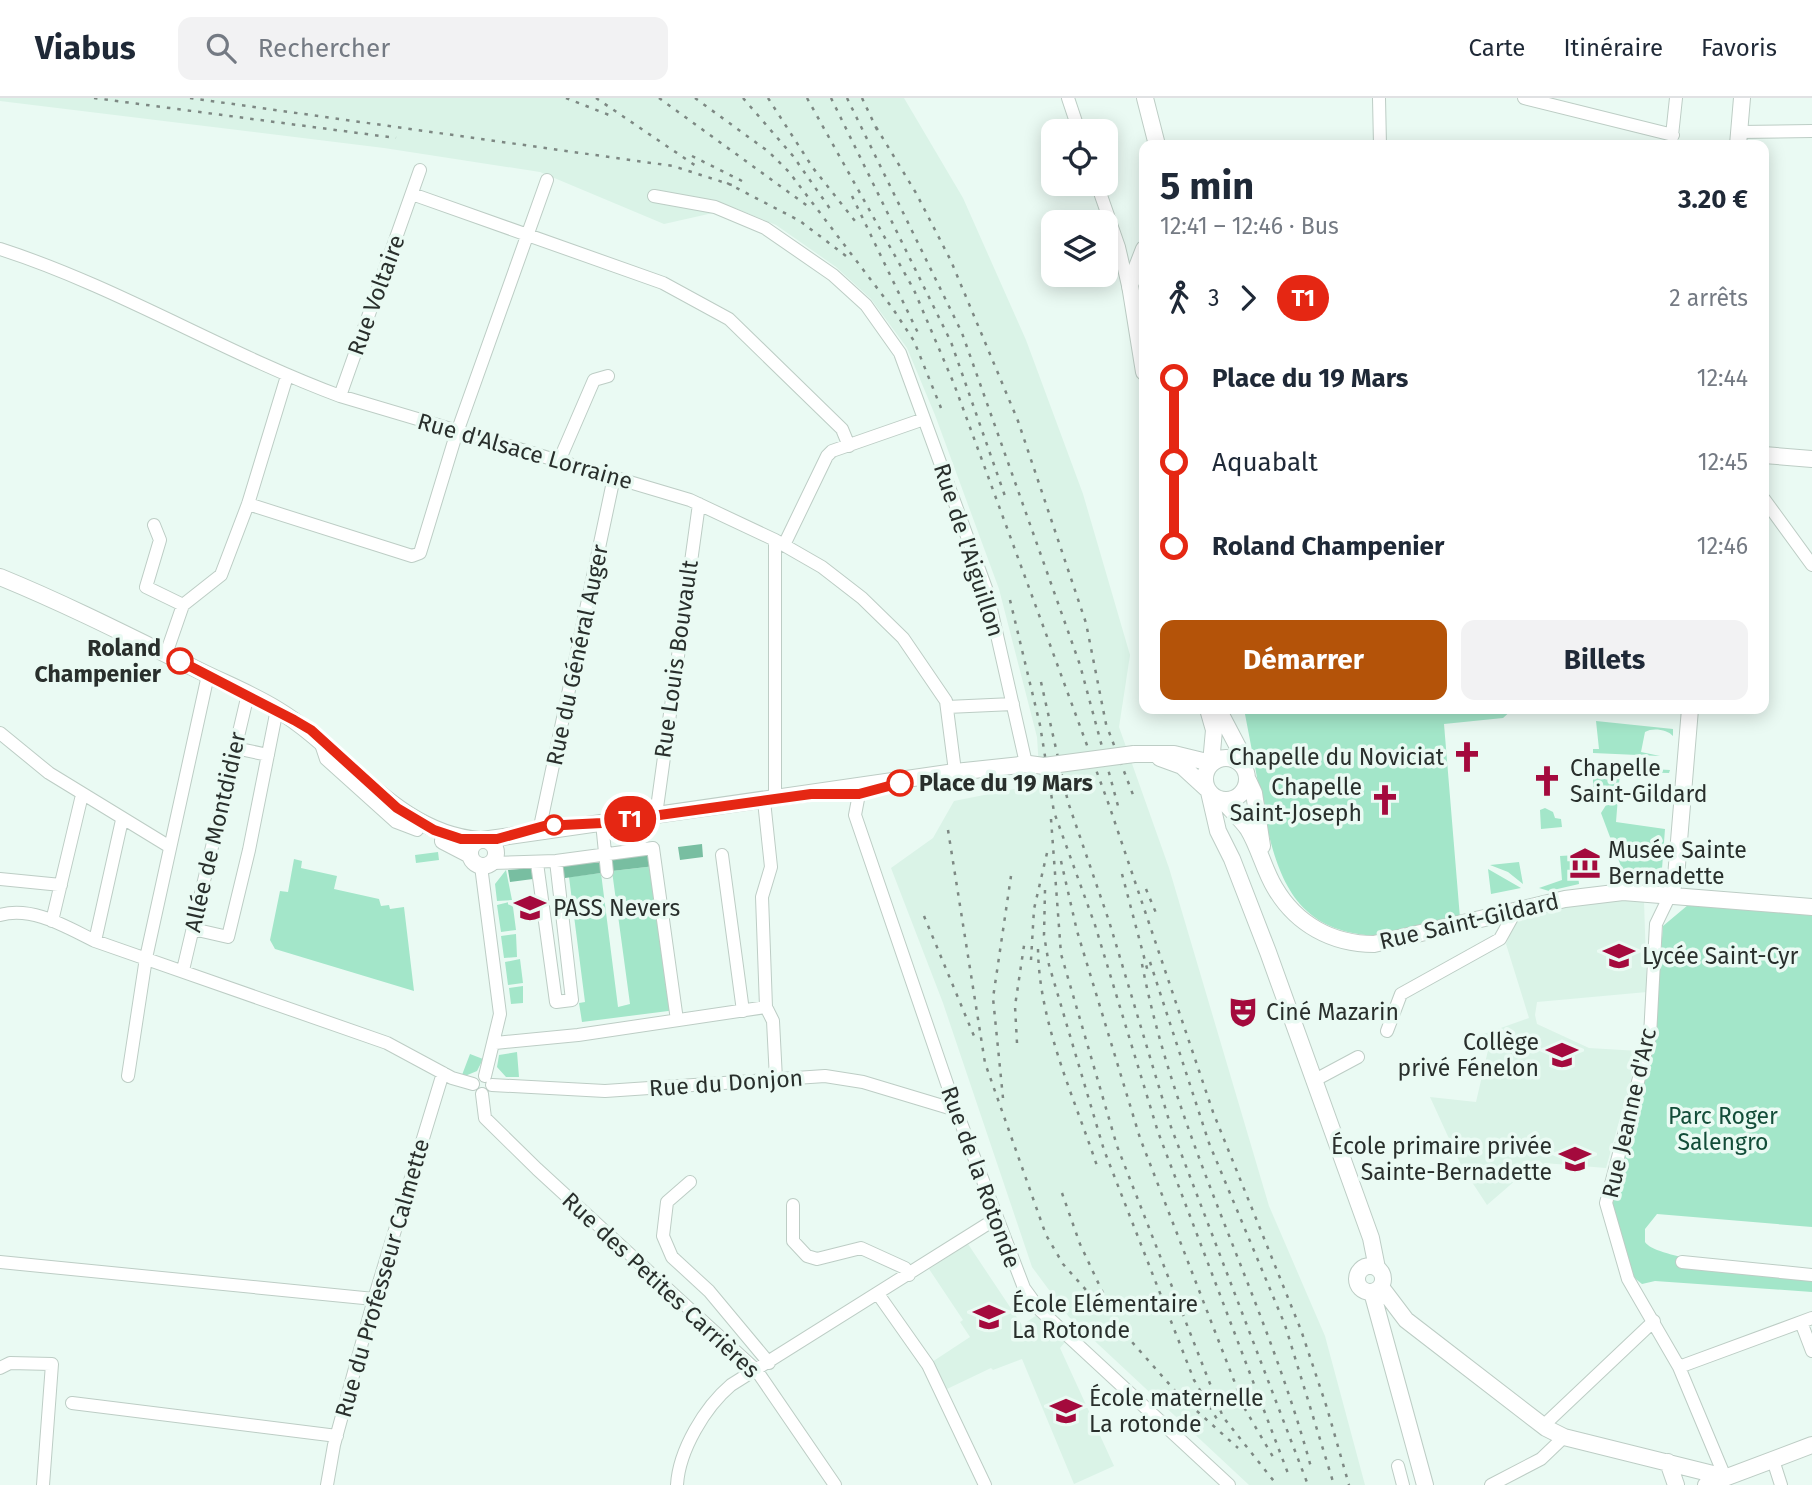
<!DOCTYPE html>
<html lang="fr">
<meta charset="utf-8">
<style>
body{margin:0;font-family:"Fira Sans",sans-serif;background:#f2f2f3;color:#1f2937;height:100vh;display:flex;flex-direction:column;font-size:26px;white-space:nowrap}
*{box-sizing:border-box;margin:0}
p{font-size:23px;color:#747a83}
.icon{flex:none;width:38px;height:38px;fill:none;stroke:currentColor;stroke-width:2;stroke-linecap:round;stroke-linejoin:round}
.map{position:relative;flex:1;overflow:hidden}
.panel{position:absolute;left:1139px;top:42px;width:630px;height:574px;display:flex;flex-direction:column;background:#fff;border-radius:14px;box-shadow:0 4px 18px #0003}
.panel>*{flex:none}
.badge{padding:0 14px;border-radius:23px;font-size:24px;line-height:46px}
.tools{position:absolute;left:1041px;top:21px;display:grid;gap:14px}
.tools a{display:grid;place-items:center;width:77px;height:77px;border-radius:14px;background:#fff;box-shadow:0 4px 18px #0003;font-size:35px}
.map>.badge{position:absolute;translate:-50% -50%;box-shadow:0 0 0 4px #fff}
.legs{display:flex;align-items:center;gap:10px;height:77px;padding:0 21px;font-size:23px}
.legs p{margin-inline-start:auto}
.headline{display:flex;align-items:center;justify-content:space-between;height:119px;padding:0 21px}
h1{font-size:38px;font-weight:700;line-height:52px}
.button{display:flex;gap:14px;margin-top:auto;padding:14px 21px}
.button a{flex:1;height:80px;border-radius:14px;background:#b45309;color:#fff;font-size:28px;font-weight:700;line-height:80px;text-align:center}
.button a+a{background:#f2f2f3;color:#1f2937}
ul{padding:0 21px;list-style:none}
li{display:flex;align-items:center;gap:24px;height:84px;font-size:26px}
li i{display:grid;place-items:center;width:10px;height:100%;margin:0 9px;background:currentColor}
li i::after{content:'';width:18px;height:18px;margin:-9px;border:5px solid;border-radius:50%;background:#fff}
li p{margin-inline-start:auto}
li:first-child i{background:linear-gradient(#0000 50%,currentColor 0)}
li:last-child i{background:linear-gradient(currentColor 50%,#0000 0)}
header{display:flex;align-items:center;gap:42px;box-sizing:border-box;height:98px;padding:0 35px;background:#fff;border-bottom:2px solid #e0e1e3}
header strong{font-size:33px}
nav{display:flex;gap:38px;margin-inline-start:auto;font-size:24px}
.search{width:490px;height:63px;background:#f2f2f3;display:flex;align-items:center;gap:18px;box-sizing:border-box;padding:0 24px;border-radius:14px;color:#747a83;font-size:26px}
.map>svg:first-child{display:block}
.built{fill:#daf3e7}
.green{fill:#a3e6c9}
.water{fill:#78bea1}
.lines{fill:none;stroke-linecap:round;stroke-linejoin:round}
.street-casing{stroke:#bdcdc5;stroke-width:14}
.secondary-casing{stroke:#bdcdc5;stroke-width:18}
.street{stroke:#fff;stroke-width:12}
.secondary{stroke:#fff;stroke-width:16}
.rail{stroke:#7d8883;stroke-width:2.5;stroke-dasharray:3.5 7;stroke-linecap:butt}
.secondary-bridge-casing{stroke:#bdcdc5;stroke-width:18;stroke-linecap:butt}
.secondary-bridge{stroke:#fff;stroke-width:16}
.line-1-casing{stroke:#fff;stroke-width:16}
.line-1{stroke:#e52713;stroke-width:10}
.stop-1-dot{fill:#fff;stroke:#e52713;stroke-width:3.5}
.labels{text-anchor:middle;dominant-baseline:central;stroke-width:7;stroke-linejoin:round;paint-order:stroke}
.street-label{font-size:23px;fill:#292f2c;stroke:#eafaf3}
.stop-label{font-size:23px;font-weight:bold;fill:#292f2c;stroke:#eafaf3;text-anchor:end}
.poi-label{font-size:23px;fill:#292f2c;stroke:#eafaf3;text-anchor:start}
.park-label{font-size:23px;fill:#134d39;stroke:#eafaf3}
</style>
<header>
<strong>Viabus</strong>
<div class="search"><svg class="icon" aria-label="search" viewBox="0 0 24 24"><circle cx="10" cy="10" r="6"/><path d="M15 15l6 6"/></svg>Rechercher</div>
<nav><a>Carte</a><a>Itinéraire</a><a>Favoris</a></nav>
</header>
<div class="map">
<svg width="1812" height="1387" viewBox="0 0 1812 1387">
<rect width="100%" height="100%" fill="#eafaf3"/>
<path class="built" d="M0 0H904L963 100 1026 242 1083 396 1130 557 1119 629 1169 770 1269 1108 1325 1238 1365 1387H1249L1069 1219 1032 1169 943 905 891 770 933 740 954 703 1040 686 1037 639 999 491 935 317 907 250 871 201 836 169 776 127 735 110 664 126 540 74 384 50 0 3Z
M1586 803H1644L1647 894 1537 904 1535 917 1537 926 1589 950 1639 953 1606 1070 1544 1065 1557 1081 1539 1062 1487 1107 1462 1069 1430 999 1476 1004 1489 948 1483 944 1484 936 1529 920 1506 846 1517 819Z
M968 1146 1022 1227 1037 1217 1066 1243 1060 1250 1114 1368 1074 1386 1022 1261 993 1272 991 1270 947 1291 932 1264 970 1239 960 1224 963 1222 929 1171Z"/>
<path class="green" d="M1244 611H1513L1503 620 1444 626 1460 820 1381 838C1293 836 1277 779 1262 706 1256 674 1250 642 1244 611Z
M1596 623 1673 631V638C1668 632 1653 629 1645 634L1641 654 1660 658 1593 655V651H1599Z
M1599 668 1670 672 1669 675 1620 674 1616 724 1665 731 1661 784 1648 785 1644 777 1625 779 1601 715 1608 704C1606 695 1602 692 1593 690V670Z
M1545 710 1553 714 1555 720 1561 721 1562 729 1541 731 1540 712Z
M438 754 439 762 416 765 415 757Z
M1576 757 1579 786 1549 793 1539 790 1562 782 1560 758Z
M294 761 302 763 301 770 337 778 334 791 379 801 381 808 389 807 390 811 404 809 414 893 275 851 270 842 280 793 288 794Z
M1519 764 1523 786 1508 774 1490 767Z
M655 768 676 912 582 924 579 905 585 904 569 779 601 775 618 909 630 906 612 773Z
M1488 771 1521 790 1491 796Z
M506 772 512 802 497 803 495 786Z
M509 804 513 809 516 832 501 834 497 807Z
M1688 807 1812 817V1129L1657 1116 1645 1131V1144C1658 1164 1782 1171 1812 1174V1194L1655 1183 1642 1186 1632 1178 1611 1120 1612 1095 1653 951 1663 828Z
M516 836 517 859 504 860 501 838Z
M520 861 523 885 508 887 505 864Z
M523 888V905L511 906 509 890Z
M517 954 519 979H506L497 969 499 957Z
M470 956 483 961 477 973 465 978 462 977Z"/>
<path class="water" d="M702 746 703 759 680 762 678 749Z
M653 753 655 768 612 773 611 758Z
M599 760 601 775 558 781 556 766Z
M531 770 533 781 510 784 508 772Z"/>
<g class="lines">
<defs>
<path id="street" d="M1068 0 1079 33
M1379 0 1380 47
M1524 0 1673 37
M1739 34 1812 33
M1671 47 1676 0
M1097 86 1119 149 1129 192
M412 96 663 185 729 221 842 331 849 348
M654 98 715 109 765 130 833 177 866 207 900 255 987 493 1025 661 1029 666
M0 151C118 189 224 255 340 298L690 402 775 442 822 469 862 500 903 540 946 603 956 681
M340 298 420 72
M559 363 594 282 608 278
M1764 401 1812 467
M248 406 412 458 420 455 455 340 547 82
M154 427 160 442 146 489 183 507
M775 442V701
M784 447 827 358 832 353 924 321
M166 556 183 507 221 477 248 406 287 278
M947 609 1013 606
M0 635 49 675 170 749
M320 643 326 661 396 724 417 732
M235 650 268 657
M859 696 855 717 956 1012 1024 1190 1040 1212 1229 1387
M764 703 771 769 762 799 766 909 773 923 776 981
M656 717 699 406
M602 725 607 774
M543 735 541 724 614 379
M722 757 743 913
M491 765 556 763 653 750 677 922
M537 765 556 904 572 902 556 763
M481 768 500 916 485 978
M0 781 61 787
M1670 797 1656 826 1650 938 1606 1105 1628 1181 1679 1269 1725 1379
M0 817C33 808 66 829 95 843L387 945 452 980 473 986
M52 823 82 697
M193 831 228 839 249 752 277 611
M95 843 122 722
M183 872 248 596
M1387 933 1401 896 1500 841 1515 814
M495 945 578 937 766 909
M128 978 146 860 208 577
M1315 982 1358 959
M492 987 605 993 825 978 863 984 956 1012
M482 996 485 1020 537 1071 757 1273 835 1387
M690 1084 667 1104 663 1138 672 1159 709 1193 769 1265
M793 1107V1143L807 1158 817 1161 861 1150 905 1170 909 1177
M0 1164 374 1201
M1682 1164 1812 1177
M878 1196 928 1267 985 1387
M1801 1224 1812 1253
M1679 1269 1812 1220
M0 1270 10 1265 52 1266 43 1387
M72 1305 337 1338
M1543 1328 1654 1223
M1773 1362 1781 1387
M1398 1368 1403 1387
M327 1387 334 1347 374 1201 443 975
M677 1387C679 1352 705 1309 731 1287L997 1120
M1491 1387 1541 1361 1564 1339"/>
<path id="secondary" d="M1145 0 1157 47
M1738 47 1742 0
M1144 151 1130 187 1144 274
M1764 357 1812 361
M0 479C66 506 129 538 192 569 221 584 251 595 278 612 346 653 396 736 480 742
M1218 611 1240 653 1244 669
M1134 656H1174L1211 665 1214 632 1208 611
M1205 681a21 21 0 1 1 42 0a21 21 0 1 1-42 0Z
M1160 660 1182 668 1206 690
M1248 682 1254 695 1262 748
M1209 694 1218 733 1232 761 1268 854 1371 1140 1377 1170
M1223 703C1231 712 1241 721 1248 731 1259 749 1264 772 1275 790 1296 826 1332 846 1374 846L1565 801 1623 794 1812 809
M470 755a13 13 0 1 1 26 0a13 13 0 1 1-26 0Z
M482 742 955 674 1029 666 1044 668
M443 743 470 757
M1670 797 1676 779 1690 611
M1357 1181a13 13 0 1 1 26 0a13 13 0 1 1-26 0Z
M1381 1189 1406 1222 1546 1330 1564 1339 1725 1379
M1372 1194 1425 1387
M1668 1364 1676 1387
M1706 1387 1812 1347"/>
</defs>
<use href="#street" class="street-casing"/>
<use href="#secondary" class="secondary-casing"/>
<use href="#street" class="street"/>
<use href="#secondary" class="secondary"/>
<path class="rail" d="M94 0 396 40
M190 0 673 68 735 88
M566 0 609 17
M596 0 699 70
M659 0 809 109
M695 0 769 54 789 74 893 211 914 243 941 310
M743 0 793 58 833 115
M768 0 813 70 859 128
M807 0 914 192 954 286 1109 707 1213 1014 1301 1232 1327 1310 1349 1387
M831 0 951 244 1006 401
M847 0 962 235 1080 567 1118 708
M862 0 880 38
M876 29 916 95 951 163 1018 323 1086 525 1107 631
M692 58 742 83
M727 85 800 123 846 158
M852 98 919 237
M1010 502 1040 627 1054 714 1095 827 1158 1034 1289 1378
M1041 584 1068 704 1109 823 1171 1029 1308 1387
M1109 634 1135 702
M1051 721 1061 856 1117 1048 1223 1319 1277 1387
M948 732 985 965 1046 1137 1063 1166 1178 1296 1238 1350
M1061 763 1077 833 1140 1040 1245 1311 1273 1359
M1122 776 1148 874
M1146 791 1156 815
M1045 792 1044 837 1049 867 1104 1052 1194 1282 1218 1323
M924 818 974 938
M1038 851C1039 925 1074 999 1097 1068
M1031 862 1034 811 1047 755
M1150 864 1209 1045 1285 1227 1334 1387
M1142 866C1176 1043 1266 1200 1312 1373
M1017 945 1015 908 1025 841
M1003 1000 993 900 1011 778
M1062 1095 1080 1146 1110 1210"/>
<defs>
<path id="secondary-bridge" d="M1044 668 1134 656"/>
</defs>
<use href="#secondary-bridge" class="secondary-bridge-casing"/>
<use href="#secondary-bridge" class="secondary-bridge"/>
</g>
<g class="lines">
<defs>
<path id="line-1" d="M180 563 294 622 311 632 397 710 434 732 461 741H497L544 728 602 725 811 696H859L900 685"/>
</defs>
<use href="#line-1" class="line-1-casing"/>
<use href="#line-1" class="line-1"/>
</g>
<defs>
<symbol id="church-bare" viewBox="-9 -9 18 18"><path d="M-1.2-6h2.4v3.5h3.3v2.4h-3.3V6h-2.4V-.1h-3.3v-2.4h3.3Z" fill="#a40a3d" stroke="#eafaf3" stroke-width="2.5" paint-order="stroke"/></symbol>
<symbol id="museum-bare" viewBox="-9 -9 18 18"><path d="M0-6L6-3V-2H-6V-3ZM-5-1h2V3h-2ZM-1-1h2V3h-2ZM3-1h2V3H3ZM-6 4H6V6H-6Z" fill="#a40a3d" stroke="#eafaf3" stroke-width="2.5" paint-order="stroke"/></symbol>
<symbol id="university-bare" viewBox="-9 -9 18 18"><path d="M0-5L7-2L0 1L-7-2ZM-4 1L0 2.5L4 1V4Q0 6-4 4Z" fill="#a40a3d" stroke="#eafaf3" stroke-width="2.5" paint-order="stroke"/></symbol>
<symbol id="school-bare" viewBox="-9 -9 18 18"><path d="M0-5L7-2L0 1L-7-2ZM-4 1L0 2.5L4 1V4Q0 6-4 4Z" fill="#a40a3d" stroke="#eafaf3" stroke-width="2.5" paint-order="stroke"/></symbol>
<symbol id="theatre-bare" viewBox="-9 -9 18 18"><path d="M-5-5.5Q0-4 5-5.5V0Q5 5 0 6Q-5 5-5 0ZM-3.3-2.5H-1v1.5H-3.3ZM1-2.5H3.3v1.5H1ZM-2.8 1Q0 5.5 2.8 1Z" fill="#a40a3d" stroke="#eafaf3" stroke-width="2.5" paint-order="stroke"/></symbol>
</defs>
<g fill-rule="evenodd">
<use href="#church-bare" x="1445" y="637" width="44" height="44"/>
<use href="#church-bare" x="1525" y="661" width="44" height="44"/>
<use href="#church-bare" x="1363" y="680" width="44" height="44"/>
<use href="#museum-bare" x="1563" y="743" width="44" height="44"/>
<use href="#university-bare" x="508" y="788" width="44" height="44"/>
<use href="#school-bare" x="1597" y="836" width="44" height="44"/>
<use href="#theatre-bare" x="1221" y="892" width="44" height="44"/>
<use href="#school-bare" x="1540" y="935" width="44" height="44"/>
<use href="#school-bare" x="1553" y="1039" width="44" height="44"/>
<use href="#school-bare" x="967" y="1197" width="44" height="44"/>
<use href="#school-bare" x="1044" y="1291" width="44" height="44"/>
</g>
<g class="stop-1-dot">
<circle cx="180" cy="563" r="12"/>
<circle cx="900" cy="685" r="12"/>
<circle cx="554" cy="727" r="9"/>
</g>
<g class="labels">
<g class="street-label">
<text transform="translate(376 197) rotate(-70)">Rue Voltaire</text>
<text transform="translate(525 353) rotate(16)">Rue d'Alsace Lorraine</text>
<text transform="translate(969 452) rotate(72)">Rue de l'Aiguillon</text>
<text transform="translate(577 557) rotate(-78)">Rue du Général Auger</text>
<text transform="translate(676 561) rotate(-82)">Rue Louis Bouvault</text>
<text transform="translate(215 734) rotate(-77)">Allée de Montdidier</text>
<text transform="translate(1469 823) rotate(-13)">Rue Saint-Gildard</text>
<text transform="translate(726 985) rotate(-4)">Rue du Donjon</text>
<text transform="translate(1629 1015) rotate(-77)">Rue Jeanne d'Arc</text>
<text transform="translate(981 1079) rotate(70)">Rue de la Rotonde</text>
<text transform="translate(382 1180) rotate(-74)">Rue du Professeur Calmette</text>
<text transform="translate(661 1187) rotate(43)">Rue des Petites Carrières</text>
</g>
<g class="stop-label">
<text x="161" y="550">Roland<tspan x="161" dy="26">Champenier</tspan></text>
<text x="919" y="685" text-anchor="start">Place du 19 Mars</text>
</g>
<g class="poi-label">
<text x="1444" y="659" text-anchor="end">Chapelle du Noviciat</text>
<text x="1570" y="670">Chapelle<tspan x="1570" dy="26">Saint-Gildard</tspan></text>
<text x="1362" y="689" text-anchor="end">Chapelle<tspan x="1362" dy="26">Saint-Joseph</tspan></text>
<text x="1608" y="752">Musée Sainte<tspan x="1608" dy="26">Bernadette</tspan></text>
<text x="553" y="810">PASS Nevers</text>
<text x="1642" y="858">Lycée Saint-Cyr</text>
<text x="1266" y="914">Ciné Mazarin</text>
<text x="1539" y="944" text-anchor="end">Collège<tspan x="1539" dy="26">privé Fénelon</tspan></text>
<text x="1552" y="1048" text-anchor="end">École primaire privée<tspan x="1552" dy="26">Sainte-Bernadette</tspan></text>
<text x="1012" y="1206">École Elémentaire<tspan x="1012" dy="26">La Rotonde</tspan></text>
<text x="1089" y="1300">École maternelle<tspan x="1089" dy="26">La rotonde</tspan></text>
</g>
<g class="park-label">
<text x="1723" y="1018">Parc Roger<tspan x="1723" dy="26">Salengro</tspan></text>
</g>
</g>
</svg>
<div class="tools">
<a><svg class="icon" aria-label="locate" viewBox="0 0 24 24"><circle cx="12" cy="12" r="6"/><path d="M12 2v4M12 18v4M2 12h4M18 12h4"/></svg></a>
<a><svg class="icon" aria-label="layers" viewBox="0 0 24 24"><path d="M12 4l9 5-9 5-9-5zM3 14l9 5 9-5"/></svg></a>
</div>
<b class="badge" style="left:630px;top:721px;background:#e52713;color:#fff">T1</b>
<section class="panel">
<div class="headline"><div><h1>5 min</h1><p>12:41 – 12:46 · Bus</p></div><b>3.20 €</b></div>
<div class="legs"><svg class="icon" aria-label="walk" viewBox="0 0 24 24"><circle cx="13" cy="4" r="2"/><path d="M13 8l-2 6 4 7M11 14l-3 7M7 12l3-4h3l4 4"/></svg>3<svg class="icon" aria-label="forward" viewBox="0 0 24 24"><path d="M9 5l7 7-7 7"/></svg><b class="badge" style="background:#e52713;color:#fff">T1</b><p>2 arrêts</p></div>
<ul>
<li><i style="color:#e52713"></i><b>Place du 19 Mars</b><p>12:44</p></li>
<li><i style="color:#e52713"></i><span>Aquabalt</span><p>12:45</p></li>
<li><i style="color:#e52713"></i><b>Roland Champenier</b><p>12:46</p></li>
</ul>
<div class="button"><a>Démarrer</a><a>Billets</a></div>
</section>
</div>
